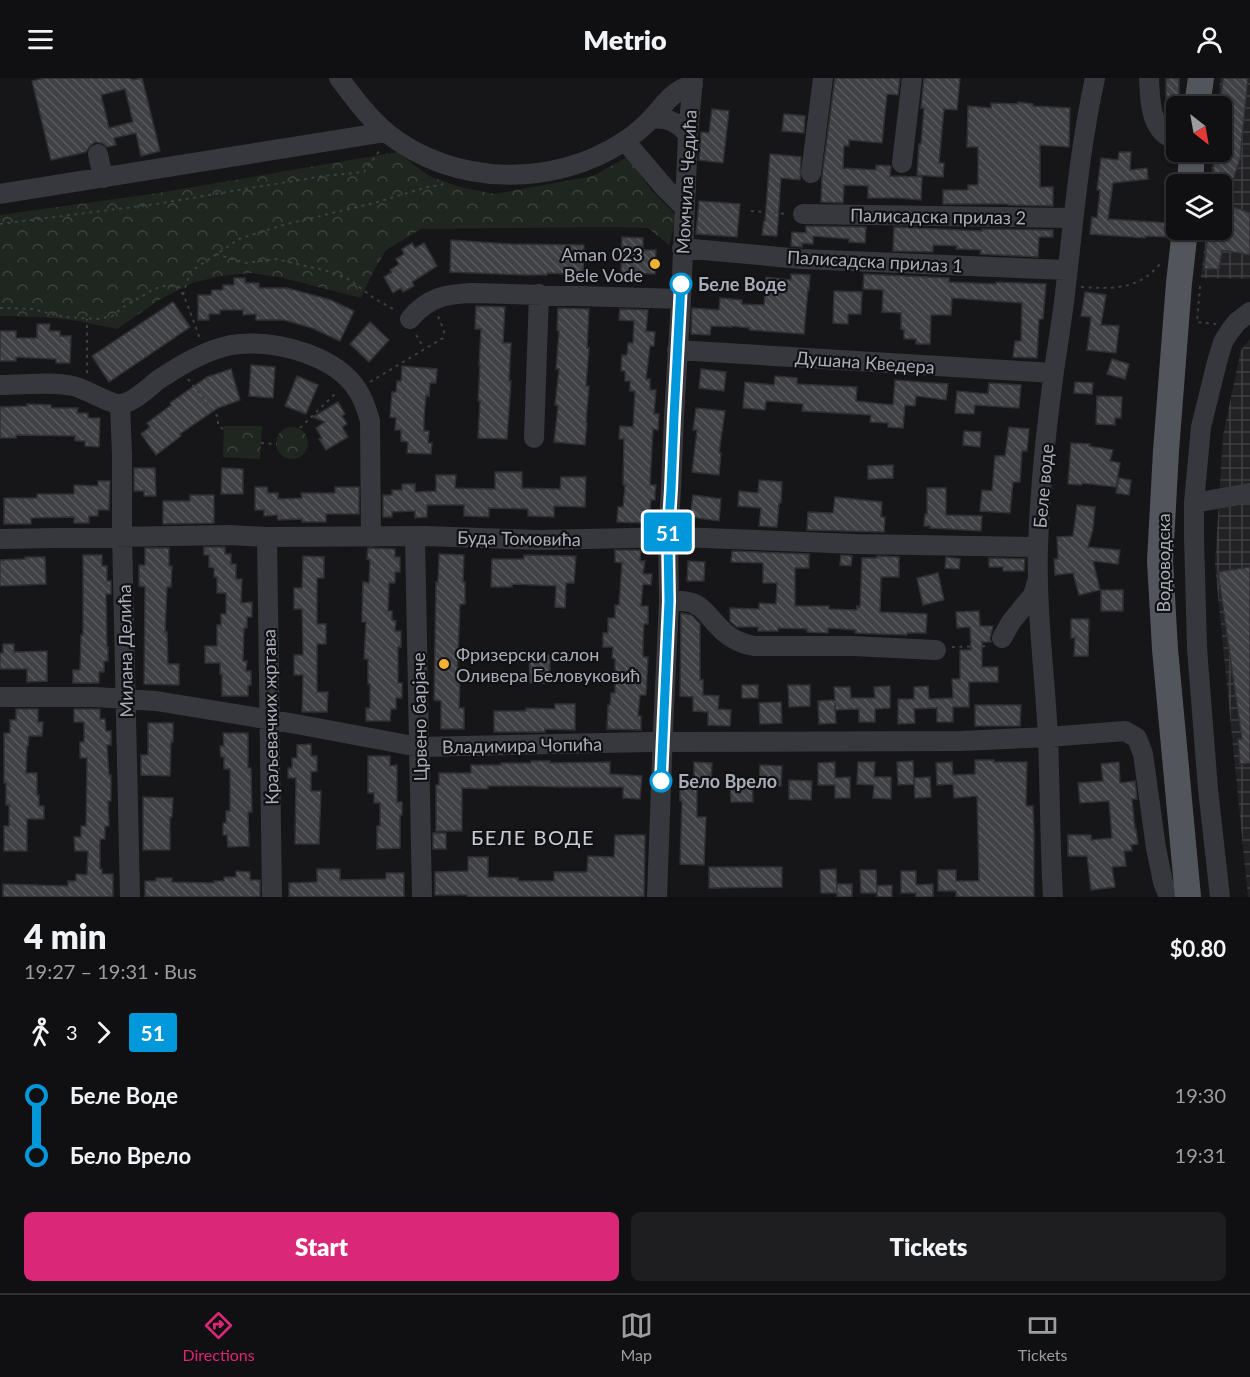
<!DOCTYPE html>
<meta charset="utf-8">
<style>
body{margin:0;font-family:Lato,sans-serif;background:#1e1e20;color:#f1f3f6;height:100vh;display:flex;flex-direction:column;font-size:22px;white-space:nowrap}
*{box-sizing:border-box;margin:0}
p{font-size:20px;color:#9c9d9f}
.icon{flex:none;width:33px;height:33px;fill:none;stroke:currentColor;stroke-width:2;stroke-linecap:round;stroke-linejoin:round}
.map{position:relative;height:819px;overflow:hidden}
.sheet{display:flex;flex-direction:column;background:#101012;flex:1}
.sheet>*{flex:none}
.badge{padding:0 12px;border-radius:4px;font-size:21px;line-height:39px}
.needle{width:39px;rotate:149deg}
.fabs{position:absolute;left:1166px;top:18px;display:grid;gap:12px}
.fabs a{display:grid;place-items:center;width:66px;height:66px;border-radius:9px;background:#101012;box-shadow:0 2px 4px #0004,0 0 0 2px #303032;font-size:30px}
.map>.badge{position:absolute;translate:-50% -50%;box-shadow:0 0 0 3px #fff}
.legs{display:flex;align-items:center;gap:9px;height:66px;padding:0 24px;font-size:20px}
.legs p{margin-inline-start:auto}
.summary{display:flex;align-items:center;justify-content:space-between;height:102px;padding:0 24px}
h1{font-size:33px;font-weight:800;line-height:45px}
.action{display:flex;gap:12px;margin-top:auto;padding:12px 24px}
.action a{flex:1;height:69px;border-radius:9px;background:#db2777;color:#fff;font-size:24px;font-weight:800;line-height:69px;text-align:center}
.action a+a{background:#1e1e20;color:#f1f3f6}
ul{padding:0 24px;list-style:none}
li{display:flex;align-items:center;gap:21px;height:60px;font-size:22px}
li i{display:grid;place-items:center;width:9px;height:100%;margin:0 8px;background:currentColor}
li i::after{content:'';width:15px;height:15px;margin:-8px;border:4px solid;border-radius:50%;background:#101012}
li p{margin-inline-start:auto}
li:first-child i{background:linear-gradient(#0000 50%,currentColor 0)}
li:last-child i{background:linear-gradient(currentColor 50%,#0000 0)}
header{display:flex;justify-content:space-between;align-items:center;height:78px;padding:0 24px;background:#101012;font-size:27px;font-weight:800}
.menu{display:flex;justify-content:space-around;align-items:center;height:84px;border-top:2px solid #303032;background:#101012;font-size:16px;color:#9c9d9f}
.menu a{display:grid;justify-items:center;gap:3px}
.menu .current{color:#db2777}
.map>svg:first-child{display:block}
.industrial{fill:url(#industrial-grid)}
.park{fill:url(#park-crowns)}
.building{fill:url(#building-back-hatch);stroke:#303034;stroke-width:1.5;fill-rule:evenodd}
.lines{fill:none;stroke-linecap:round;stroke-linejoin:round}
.path{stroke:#3d3f44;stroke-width:2;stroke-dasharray:3 4.5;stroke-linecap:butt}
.minor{stroke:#37383d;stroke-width:20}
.major{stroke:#53555c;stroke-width:26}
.line-1-casing{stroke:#fff;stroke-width:14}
.line-1{stroke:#0098da;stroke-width:9}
.poi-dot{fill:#f2b134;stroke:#111113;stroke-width:2}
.stop-1-dot{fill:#fff;stroke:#0098da;stroke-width:3}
.labels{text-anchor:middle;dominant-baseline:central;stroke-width:4.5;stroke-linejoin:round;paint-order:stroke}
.street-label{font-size:18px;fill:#a8adb8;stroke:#111113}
.poi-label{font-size:18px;fill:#a8adb8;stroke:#111113;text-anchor:end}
.stop-label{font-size:18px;font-weight:bold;fill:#a8adb8;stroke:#111113;text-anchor:start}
.neighbourhood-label{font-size:20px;letter-spacing:1.5px;fill:#c9ccd4;stroke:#111113}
</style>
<header><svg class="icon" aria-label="menu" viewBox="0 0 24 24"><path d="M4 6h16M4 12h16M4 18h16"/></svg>Metrio<svg class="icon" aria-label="person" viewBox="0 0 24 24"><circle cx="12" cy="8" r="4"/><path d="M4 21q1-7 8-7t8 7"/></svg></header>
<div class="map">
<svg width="1250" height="819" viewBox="0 0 1250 819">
<defs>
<pattern id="industrial-grid" width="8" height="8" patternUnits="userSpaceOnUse" patternTransform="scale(1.5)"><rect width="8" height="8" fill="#222225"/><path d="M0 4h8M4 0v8" fill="none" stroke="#3f3f43"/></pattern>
<pattern id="park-crowns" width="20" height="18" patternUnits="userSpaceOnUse" patternTransform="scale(1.5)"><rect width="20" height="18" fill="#1e261f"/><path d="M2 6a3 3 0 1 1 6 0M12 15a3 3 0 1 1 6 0" fill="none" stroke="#3c433d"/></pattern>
<pattern id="building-back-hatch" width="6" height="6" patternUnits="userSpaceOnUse" patternTransform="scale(1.5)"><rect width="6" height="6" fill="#404145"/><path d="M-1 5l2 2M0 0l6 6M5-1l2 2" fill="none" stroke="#595a5e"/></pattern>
</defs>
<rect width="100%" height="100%" fill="#161618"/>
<path class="industrial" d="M1220 0H1250V201L1201 200 1206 152H1221V106H1210L1213 74H1221V28H1218Z
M1250 261V819H1248L1215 487 1223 357 1241 272Z"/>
<path class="park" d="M397 74 429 98 460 109 495 116 593 98 627 79 652 113 673 134 677 140 669 167 648 150 615 149 421 151 386 172 372 196 361 220 279 199 251 195 221 198 192 205 159 222 117 251C101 248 86 244 71 242 47 239 24 238 0 238V137L158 115Z
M224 348H262L260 381 223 379Z
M276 365a16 16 0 1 1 32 0a16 16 0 1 1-32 0Z"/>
<path class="building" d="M44 0H131L132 2 142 0 160 73 141 78 136 55 114 60 116 67 107 69 102 65 95 64 90 68 86 74 51 82 32 3ZM125 11 133 44 109 50 101 17Z
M835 0H900L898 17 887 16 882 65 849 62V68H844L843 90 876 92V87L891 88 890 98 922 99 921 122 899 120H868V108L844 107 843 125 821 124 822 98Z
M924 0H960L957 32 944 31 939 85H944L943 99 917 97 919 66H921L924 30H921Z
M1166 0H1179V21H1166Z
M1223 0H1248L1240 81 1225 126 1250 135V177L1222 172 1219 191H1204L1208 152H1221V106H1212L1215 74H1221V28H1220Z
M1018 24 1033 26V28L1070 30 1069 69 1040 67V109H1053V128L1008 127V126H943V112H968V107H978V69H967L968 28 991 30V25L1018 26Z
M712 31 729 33 723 85 699 82 701 54 709 55Z
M784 36 805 38 804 55 782 53Z
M1119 74H1131L1130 92 1147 90 1148 101 1113 105 1108 141 1169 145 1168 159 1145 158V160L1090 156 1092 139 1097 140 1100 112H1097L1101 80 1118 82Z
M770 76 801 79 800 102 781 100 777 158 762 157 764 143H765Z
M699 123 740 126 737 159 696 156Z
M806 148 866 149 865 165 849 164V161L813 158V166L802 165V169L791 168 792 154 806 155Z
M894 149 982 153V151L1053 152V159H1039L1038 179 980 176 981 172 956 171 957 168 933 167V174L893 173Z
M622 159 643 160V172H656L655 196 621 195Z
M451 162 511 166 584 167 583 197 547 195V197H524L450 194Z
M412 165 415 170 424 165 437 188 412 204 414 208 403 214 401 210 393 215 384 199 392 194 390 192 399 186 396 181 404 176 402 171Z
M791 196 810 197 809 212 808 211 804 256 750 252 749 250 732 248V249L711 248 710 257 691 256 692 230 719 232 720 220 742 222V226L764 227 766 199 791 202Z
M864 196 949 200V204L996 206V204L1046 206 1043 241H1039L1037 280 1013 279 1015 263H1021L1022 225 952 220 951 237H931L930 266H916V261H904V252L901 251V235L882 234 883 212 863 211Z
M234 200H245V205H259V210H287L331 222 354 233 340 263 312 250 284 242H256V236L243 237V232H220V236H209V242H198V217H211L212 212H223V207H234Z
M834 213 862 214 861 236H848V246L833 245Z
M1085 214 1106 217 1101 247 1119 248 1116 275 1087 272 1091 239 1081 238Z
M173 224 190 249 109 304 92 278Z
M476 228 505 229 503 265H511L509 303H511L507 361 478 360 480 323H478L480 287H479L481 251H475Z
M558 230 589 231 587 270H589L586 308H589L586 344 587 345 585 367 554 364 558 328 555 327 559 291H556L559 253 557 252Z
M620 231 648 232 646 253 655 254 654 268H650L646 301H650V312H656L654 336H659L658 352 653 351 650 407H656L655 415V422H651L650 434H644V445L617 444 618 429H623L625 407H623L624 361H619L620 348 633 349 635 313H630V303H625V293H621L622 277H627L628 265H633L634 243 619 242Z
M370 244 389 262 369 284 350 266Z
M37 246H50L49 253H60V258H71L70 285H56V281L33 280 16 279V283H0V253H16V260H37Z
M1112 281 1129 286 1125 301 1107 296Z
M251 287 275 289 273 320 249 318Z
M402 288 437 291 436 305H430L429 318 426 317 424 341V353H429L428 365H432L431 376 407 375 408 364 401 363V352H395L396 340 390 339 392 314H396L397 303H401Z
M231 291 240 322 218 330 180 356 181 358 156 377 141 356 150 349 147 345 171 327 170 325 207 299Z
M701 291 726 294 724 313 699 310Z
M297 298 318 307 306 336 285 328Z
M775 298 797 300V306L857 309 856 323 893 327 895 302 948 306 946 322 916 318 915 328 905 327 903 350 888 349V345L870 344 871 337 802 333 803 326 766 323 765 332 743 330 745 304 774 307Z
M1075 304 1093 305 1092 316 1074 315Z
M989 305 1021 307 1019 330 975 327 974 336 955 335 957 313 988 316Z
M1097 318 1122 319 1121 340H1115V347L1096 346Z
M338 324 345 336 342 338 347 346 342 349 348 359 326 372 319 361 322 360 316 350 325 344 313 339Z
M27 326 51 327V330H78L77 335H88V340H100L99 369 85 368V363H75V358L16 357V360H0V329L27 328Z
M696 330 725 333 719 375H721L719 397 692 394 697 352H693Z
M1009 349 1029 351 1027 373H1022L1020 404H1013L1010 435 980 433 982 412 992 413 995 378H1005Z
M964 353 981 354 980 369 963 367Z
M1071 365 1090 366 1089 368 1113 372 1110 383 1120 385 1116 409 1082 405V407L1068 406Z
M893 387V400L868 401V388Z
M134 390H155L156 418H144V413H134Z
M222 390 243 391V416H221Z
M495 394H522V410L560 411 561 399H586L585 429 554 428V439L528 438V431L489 430V439L464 438V427H427V439L415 440V433L392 434V439H383V417H392V412H402V406H415V414L436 413V397H456L455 410 495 411Z
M1119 400 1131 402 1129 417 1116 415Z
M759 402 782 404 781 425H779L777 449 759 448 761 430 738 428 739 413 758 415Z
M98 403H110L109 432H98V438H89V445H74V439L31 440V446H4V420H37V416H74V407L98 408Z
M255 409H267L268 415H278V421L302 420 301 415H335V409H359V436H326V444H302V441L278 442 277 437 264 438V432H255Z
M927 410H946V437L982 438 981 453 930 450V448H924L925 436H927Z
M190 417H214V445L163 446V423H190Z
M693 417 721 421 719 443 690 439Z
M835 419 882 424 881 439H885L884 454 807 452 808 434 833 435Z
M1077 427 1095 429 1093 451 1088 469 1120 472 1118 486 1093 483 1100 512 1079 517 1073 495 1055 497 1054 481H1058L1057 459 1073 458Z
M204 469H225V476H231V486H236V501H242L241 525 252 524V539H247V550H244L243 583H247L246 593H251V607H248V618H222V596H220V585H205V568H217V547H221V536H226V515H217V499H214V490L209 489V477H204Z
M145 470H169V488H172L171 509H167L165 554H167L168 586H179V607L144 606 145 509 139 508V487H145Z
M368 470 395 471V479H400V494H395V505H389L388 533H392V542L396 543 395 553H401V569H398V605H402V620H396V631H391L390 643H366V630H370V606H368V581H364L366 544H362V533L363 504 369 505 370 482 367 481Z
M615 472H641L640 483H645L643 496H652L651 507 643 506 641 528H648V546H644L643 566V579H648L646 617H640L638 638H641V652L607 651 608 627H610L611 615H615V581L612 580 613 569H603V555H608V540H615V527H619L622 485 615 484Z
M732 473 809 476V490H795V528H829V531L857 532V528L860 529 862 480H877V478L899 479V499H881L880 534 927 536 926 555H907V557L878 556 855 555 856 552 828 550V555L807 554V551L778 550V553H758V549H737L730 543V530L759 531V525L776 526 777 505H763V485L731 484Z
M439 476 464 477 463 504H465V526H460L457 602H460L459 630H464V651H441V623L434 622 436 504H438Z
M83 477H102V488H107V503H111V516H106L107 569H108V583H104V594H99V605H73V592H80L81 557H83Z
M524 477 576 478 574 505H566L565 530 555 529 556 508 512 506V509H491L492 481H524Z
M841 477 852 478 851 488 840 487Z
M303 478 324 479V500H317V546H326V566H317V614H328L327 634H302L303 597H294V577H303L302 531H294V510H302Z
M25 479H45L46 506 0 508V482L25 481Z
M946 479 960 481 959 491 945 490Z
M989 480 1025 481 1024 493H1003V489H989Z
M688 483 705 484 704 503H687Z
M1250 489V685L1240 686 1238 661H1242L1218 494Z
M938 495 944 522 923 527 917 500Z
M1101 512H1123V533H1101Z
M979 533 980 548H993L990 560 991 564H982V589H998V604H969V629H953V644H937V630L914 631 915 645 898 646V621H914V609L928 608 929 621 953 620 952 601H960V572H971L970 549 957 550 956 534Z
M681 535 691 537 700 546V602H703V617L719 618 718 631 731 632 730 648 708 647V634L693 633V619L680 618Z
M1071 541H1089L1088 578H1074L1075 560H1071Z
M3 566H14V574L47 573V603L27 604V591H0V575H3Z
M529 577H550V605H530Z
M742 607H758V620H742Z
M788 607H810V628L789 629Z
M890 608V630L875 631V644H859V631L835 632V625L836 645 819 646 818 623 835 622 834 609H850L851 620H875L874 609Z
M781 624 782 645 760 646 759 625Z
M555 626H575V652L545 651V654H494V633H526V630L555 631Z
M975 627H1021L1020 648H975Z
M16 631H38V644H43L42 658H29L28 668H27L26 695H37V717H39V728H44V741H27V773H4V748H9V727H6V705H4V655H10V642H16Z
M74 631H100V641H105L106 653H111V667H107L109 697H111V723H108L109 748H105V761H100V791H102V796H113V819H3V806L68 808V803H76V796L87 797 88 773H75L74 759H81V748H86L87 680H80V664H84V644H74Z
M148 645H173V664H171L170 698 141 697V677H148Z
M223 655H248V690H251L252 734H248L249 768 228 769 227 757H223V745H226V733H230V691H224V679H221L220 668H224Z
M311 666V678H317V693L311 694V713H321L319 766H295L296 700H288V690H292V680H297V667Z
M368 678H390V688L397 687V724H402V737H400V770L377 771V748H380V725H374V715H368Z
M975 682H994V684H1027L1026 728H1033L1034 753V819H956V813H938V792H956V803H979L977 718 954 720 953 706 937 707 936 685 952 684 953 697 975 696Z
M531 683H550V685L610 684V696L642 698 640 721 623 720V709H559L532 708H488V711L462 710V753H436V707H439V695H471V687H501V685H531Z
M913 683 914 706 898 707 897 684Z
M694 684 712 685 711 708H697V739H706L704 787 680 786 682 723H680V700H694Z
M835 684V700L850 699V720H835V707H818V685Z
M858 684H875L874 699H891V721L873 720 874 707 857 706Z
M1119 684 1120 705 1135 703 1137 721H1132L1135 751H1136L1138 766 1131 767 1132 773H1124L1126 788 1112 789 1115 809 1091 812 1087 778H1068V757H1091V762L1112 760 1109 723 1080 725 1078 705 1103 703 1101 686Z
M760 687 782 688 781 708 759 707Z
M930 699 931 719 915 720 914 700Z
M789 702 812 703 811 722 789 721Z
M752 703 753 724H731L730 704Z
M143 719 173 720 172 739H170V772H143Z
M433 755H446V771H433Z
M615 757H645L644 819H467V817H435V794L468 793V779H488V799L518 800V803H554V794H587L588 778 614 779Z
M709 789H782V809L709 810Z
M317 791H340V802L386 801V795H404V819H289V805L317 804Z
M836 791 837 813V806H852V819H837V815H821L820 792Z
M860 792H876L877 815H861Z
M236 793 250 794V802H260V819H145V803H156V800H172V804L214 805V803H224V799H236Z
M901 793H916V807L933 806V819H916V815H901Z
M892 807V819H877V808Z"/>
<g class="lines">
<path class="path" d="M751 133 788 136
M0 146 156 126 323 98 364 94 380 72
M216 176 245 185 276 181 327 193 350 202 375 221 397 233
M1081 209C1113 211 1138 212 1160 186
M1199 209H1200L1197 244 1216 246
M183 217 190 194 239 161 283 147 374 125 431 108H440L445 104
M0 230 32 231 64 239 99 241 112 238 125 228 154 211 167 207 179 209 187 225 200 261
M416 257 424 270
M87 295V241
M188 301 218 339V347L224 352
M370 304 443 260 444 253 438 238
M300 350 337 314
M261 365 277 366
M952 569 988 568"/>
<path class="minor" d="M339 0C354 20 368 39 387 55 453 108 553 110 623 64 633 58 643 49 651 41 664 27 673 11 693 7
M1149 0C1150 23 1150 54 1176 62
M651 41C667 39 678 44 688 57
M625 63 665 110 684 129
M98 76 103 100
M902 85 912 0
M811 95 823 0
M0 116 386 54
M803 136 1073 140
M682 170 801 181 1067 192
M410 241C428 219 446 216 472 215L681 221
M677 272 1053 295
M0 307C24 307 50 303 73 308 86 311 110 326 119 326 132 326 148 310 158 302 169 295 181 287 193 281 207 274 224 267 240 266 279 263 337 278 358 313 364 322 367 332 370 343L371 459
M120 326 122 378V456L130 819
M534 360 539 216
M1194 425 1250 415
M267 459 272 819
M415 459 422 819
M0 461 229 457 267 459 425 458 539 462 679 459 856 466 1038 469
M669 523C705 521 702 534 724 554 733 562 743 566 754 568H852L936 572
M1002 560 1011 544 1033 517 1037 504
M0 619H96L156 623 296 646 419 669 649 664 961 663 1048 659 1125 653 1137 660 1143 676 1156 770 1163 804 1169 819
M657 819 663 652 669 523 668 460 671 411 674 338 681 221 688 57 693 0
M1053 819C1050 766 1050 713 1048 660 1045 596 1036 533 1038 469 1040 410 1046 351 1054 293 1058 264 1063 236 1066 207 1074 138 1080 68 1095 0
M1220 819 1208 711 1197 570 1194 459V425L1201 349 1217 284 1223 264 1230 253 1237 244 1250 234"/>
<path class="major" d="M1197 28 1201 0
M1190 106 1192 74
M1185 152 1179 205 1166 373 1160 483 1165 571 1188 819"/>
</g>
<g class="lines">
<defs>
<path id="line-1" d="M661 703 669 523 668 460 671 411 674 339 681 206"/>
</defs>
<use href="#line-1" class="line-1-casing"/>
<use href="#line-1" class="line-1"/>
</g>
<g class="poi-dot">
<circle cx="655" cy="186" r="6"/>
<circle cx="444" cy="586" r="6"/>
</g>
<g class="stop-1-dot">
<circle cx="681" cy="206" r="10"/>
<circle cx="661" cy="703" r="10"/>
</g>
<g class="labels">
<g class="street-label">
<text transform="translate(686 104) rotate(-87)">Момчила Чедића</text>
<text transform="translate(938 138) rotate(1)">Палисадска прилаз 2</text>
<text transform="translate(875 183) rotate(3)">Палисадска прилаз 1</text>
<text transform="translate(865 284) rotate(4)">Душана Кведера</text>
<text transform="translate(1043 408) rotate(-85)">Беле воде</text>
<text transform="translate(519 460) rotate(1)">Буда Томовића</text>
<text transform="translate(1163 485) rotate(-90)">Водоводска</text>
<text transform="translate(125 573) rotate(-91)">Милана Делића</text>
<text transform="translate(270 639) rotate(-91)">Краљевачких жртава</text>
<text transform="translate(419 639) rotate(-91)">Црвено барјаче</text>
<text transform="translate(522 667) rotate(-1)">Владимира Чопића</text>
</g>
<g class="poi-label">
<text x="643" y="176">Aman 023<tspan x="643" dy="21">Bele Vode</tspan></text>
<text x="456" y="576" text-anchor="start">Фризерски салон<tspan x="456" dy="21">Оливера Беловуковић</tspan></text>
</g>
<g class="stop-label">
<text x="698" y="206">Беле Воде</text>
<text x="678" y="703">Бело Врело</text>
</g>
<g class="neighbourhood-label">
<text x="533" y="759">БЕЛЕ ВОДЕ</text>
</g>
</g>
</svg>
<div class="fabs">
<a><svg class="needle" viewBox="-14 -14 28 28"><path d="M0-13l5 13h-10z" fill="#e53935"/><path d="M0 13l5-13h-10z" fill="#9c9d9f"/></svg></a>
<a><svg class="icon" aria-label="layers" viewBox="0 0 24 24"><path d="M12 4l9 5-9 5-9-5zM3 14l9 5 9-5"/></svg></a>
</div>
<b class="badge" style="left:668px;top:454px;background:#0098da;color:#fff">51</b>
</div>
<section class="sheet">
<div class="summary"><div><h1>4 min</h1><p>19:27 – 19:31 · Bus</p></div><b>$0.80</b></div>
<div class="legs"><svg class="icon" aria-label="walk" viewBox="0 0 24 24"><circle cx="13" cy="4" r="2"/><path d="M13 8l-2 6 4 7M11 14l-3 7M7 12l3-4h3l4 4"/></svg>3<svg class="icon" aria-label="forward" viewBox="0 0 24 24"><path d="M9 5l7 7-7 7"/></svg><b class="badge" style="background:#0098da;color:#fff">51</b></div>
<ul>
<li><i style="color:#0098da"></i><b>Беле Воде</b><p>19:30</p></li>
<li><i style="color:#0098da"></i><b>Бело Врело</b><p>19:31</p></li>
</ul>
<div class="action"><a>Start</a><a>Tickets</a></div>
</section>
<nav class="menu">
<a class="current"><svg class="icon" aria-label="directions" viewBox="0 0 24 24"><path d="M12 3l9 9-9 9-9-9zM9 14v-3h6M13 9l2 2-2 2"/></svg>Directions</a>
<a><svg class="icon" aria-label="map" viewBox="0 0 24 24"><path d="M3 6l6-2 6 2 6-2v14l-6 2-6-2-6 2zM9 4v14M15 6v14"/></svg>Map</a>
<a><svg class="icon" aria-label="tickets" viewBox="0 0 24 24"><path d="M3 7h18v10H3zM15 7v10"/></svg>Tickets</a>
</nav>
